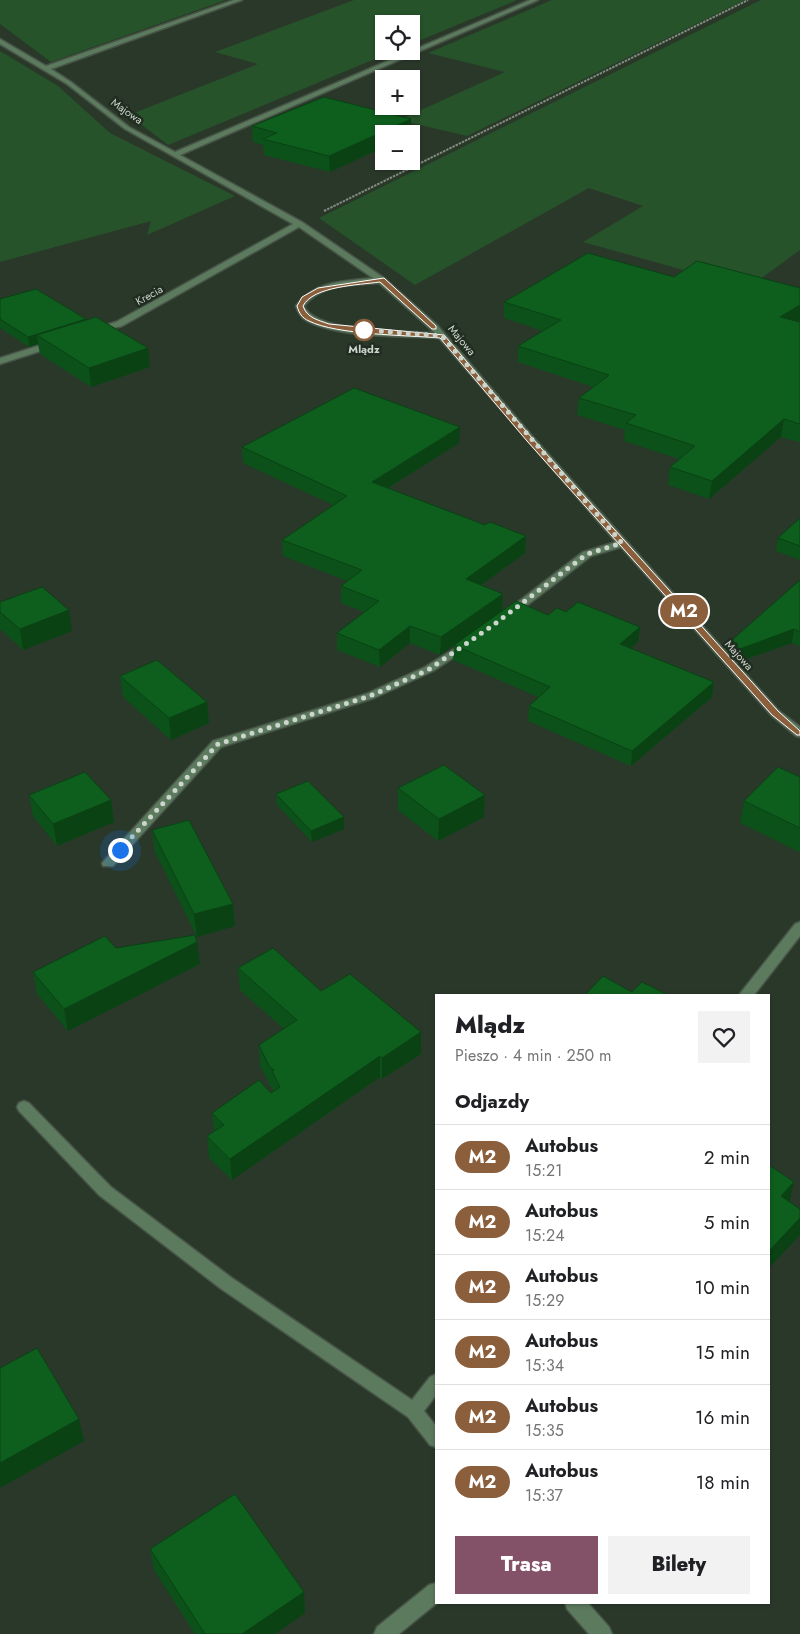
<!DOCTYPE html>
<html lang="pl">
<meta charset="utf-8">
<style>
body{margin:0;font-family:Jost,sans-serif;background:#f2f2f2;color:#202124;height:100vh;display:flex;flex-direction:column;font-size:19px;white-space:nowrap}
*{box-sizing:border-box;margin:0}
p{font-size:16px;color:#757577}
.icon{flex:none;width:28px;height:28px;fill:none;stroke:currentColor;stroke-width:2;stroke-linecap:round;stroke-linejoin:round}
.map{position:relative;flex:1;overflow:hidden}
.panel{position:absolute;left:435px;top:994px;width:335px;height:610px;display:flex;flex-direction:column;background:#fff;border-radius:0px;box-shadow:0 1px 4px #0004}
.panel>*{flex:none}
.badge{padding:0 10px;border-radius:16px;font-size:18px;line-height:32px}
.controls{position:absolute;left:375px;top:15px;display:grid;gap:10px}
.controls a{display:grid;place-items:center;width:45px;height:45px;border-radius:0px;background:#fff;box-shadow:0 1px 4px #0004;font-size:25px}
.you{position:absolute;width:25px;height:25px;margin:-12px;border:4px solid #fff;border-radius:50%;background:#1a73e8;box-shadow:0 0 0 8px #1a73e833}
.map>.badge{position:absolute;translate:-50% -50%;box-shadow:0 0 0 2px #fff}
h2{padding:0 20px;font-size:19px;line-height:45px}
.round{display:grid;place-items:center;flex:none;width:52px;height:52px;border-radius:0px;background:#f2f2f2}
.overview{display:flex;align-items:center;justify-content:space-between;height:85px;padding:0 20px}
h1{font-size:24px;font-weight:800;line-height:38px}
.action{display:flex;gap:10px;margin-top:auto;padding:10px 20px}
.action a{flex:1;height:58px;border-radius:0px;background:#845268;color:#fff;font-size:20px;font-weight:800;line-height:58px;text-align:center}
.action a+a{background:#f2f2f2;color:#202124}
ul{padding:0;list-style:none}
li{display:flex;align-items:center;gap:15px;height:65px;padding:0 20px;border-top:1px solid #e0e0e0}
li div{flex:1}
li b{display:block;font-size:19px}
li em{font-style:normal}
li .badge{min-width:55px;font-weight:700;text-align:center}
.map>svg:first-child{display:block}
.green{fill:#26532a}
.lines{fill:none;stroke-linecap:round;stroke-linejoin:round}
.minor-casing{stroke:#475447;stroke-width:3}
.path{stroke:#808c80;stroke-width:2;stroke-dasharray:2.5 1;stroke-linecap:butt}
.minor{fill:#5c7a5d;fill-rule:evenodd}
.wall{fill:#0c5119}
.shaded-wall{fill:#0a4214}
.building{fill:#0e5e1d;stroke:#0a4214}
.line{fill:#8b5e3c;stroke:#fff}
.walk{stroke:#cdd6cd;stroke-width:5;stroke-dasharray:0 9}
.stop-dot{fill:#fff;stroke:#8b5e3c;stroke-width:2.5}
.labels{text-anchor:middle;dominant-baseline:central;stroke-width:5;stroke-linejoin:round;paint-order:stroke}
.far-street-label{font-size:11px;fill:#cdd6cd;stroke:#202d20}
.far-stop-label{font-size:11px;font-weight:bold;fill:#cdd6cd;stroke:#202d20}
</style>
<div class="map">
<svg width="800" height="1634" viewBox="0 0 800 1634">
<rect width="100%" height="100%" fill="#2a382a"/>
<path class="green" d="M0 0H226L51 62 0 24Z
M354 0H517L411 44V24H384V51H394L168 145 129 115 258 64 215 52Z
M552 0H745L467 136 399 120 505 72 428 53Z
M761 0H800V250L748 288 583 242 643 206 589 188 415 285 319 218Z
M0 51 58 86 110 133 235 196 147 235 151 221 0 262Z"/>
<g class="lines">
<defs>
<path id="minor" d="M234 0H242L51 69 71 82 129 127 175 152 530 0H538L180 155 302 222 384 278 437 325 533 437 779 711 800 727V737L796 736 771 715 621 547 591 556 513 616H505L504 614 505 612 583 552 616 542 439 338C403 336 338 338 307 321 301 318 298 312 296 306 314 281 345 281 373 278L299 227 122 326 93 333V329L116 322 293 224 125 129 67 84 0 44V39L46 66ZM379 283 435 333C408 332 315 333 304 306 321 283 353 285 379 283Z
M53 341 56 342V346L0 364V358Z
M467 641 471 642 473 644 471 646 433 671 374 698 221 747 113 866H103L102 863 213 741 366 694 425 667Z
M800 922V936L754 995H739L795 924Z
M24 1101 29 1103 111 1187 232 1278 412 1400 430 1377 436 1374V1395L424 1411 436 1426V1447L430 1445 408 1417 220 1288 99 1195 19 1111 17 1107 19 1103Z
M436 1583V1602H438L399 1634H374L377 1627 429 1585Z
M565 1602H587L609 1627 612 1634H589L567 1609Z"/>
</defs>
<use href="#minor" class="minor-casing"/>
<path class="path" d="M324 211 748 0"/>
<use href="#minor" class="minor"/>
</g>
<path class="wall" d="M252 126 384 134V147L330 172 264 155 263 145 253 142Z
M674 277 800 288V320L797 321 800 322V441L799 442 781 437 709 499 668 485 670 467 679 459 624 441 625 430 577 415 579 398 593 387 518 362V346L543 331 504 318V302Z
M0 299 87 320 150 367 91 387 40 354 38 344 29 347 0 328Z
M459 443 388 488 485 525 526 536 525 553 481 585 503 594 502 611 548 615 566 612 640 627 638 642 631 648 714 682 712 697 631 766 528 721 529 706 538 697 453 660 454 645 440 655 410 643 380 667 337 650V633L364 612 341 603V586L347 581 283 556 282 540 333 505 243 463 242 447Z
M800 518V560L776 551 778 538Z
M800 580V646L792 643 738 662 730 654 732 640Z
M0 602 72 631 23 650 0 629Z
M120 676 207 702 209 723 171 740 123 697Z
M800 777V851L799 852 740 823 744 801Z
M398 788 484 817 438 841 398 810Z
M276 794 344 817V829L312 842 277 805Z
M29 795 111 800 114 822 57 846 33 816Z
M152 830 233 904 235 926 197 937 155 852Z
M200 964 68 1031 37 994 33 972Z
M238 968 321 991 421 1054 382 1079 380 1077 232 1180 209 1158 207 1136 214 1132 212 1113 271 1093 274 1092 273 1090 271 1087 260 1066 259 1045 284 1029 240 990Z
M150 1549 304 1592 305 1613 275 1634H195L154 1570Z"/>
<path class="shaded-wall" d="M411 119V134H384V147L330 172 329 156Z
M800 305V320L777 333 780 317Z
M86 319 88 329 37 335 38 344 29 347 28 337Z
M148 348 150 367 91 387 89 368Z
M784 419 781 437 709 499 712 481Z
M460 427 459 443 372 498V482Z
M526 536 525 553 466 596V579Z
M503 594 502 611 440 655 441 637Z
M69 610 72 631 23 650 20 629Z
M410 626V643L380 667 379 650Z
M640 627 638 642 619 658 620 644Z
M794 629 792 643 738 662 740 649Z
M714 682 712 697 631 766 632 751Z
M207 702 209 723 171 740 169 718Z
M485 795 484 817 438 841 439 819Z
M111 800 114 822 57 846 53 824Z
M344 817V829L312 842 311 831Z
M233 904 235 926 197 937 194 914Z
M197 942 200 964 68 1031 64 1009Z
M421 1032V1054L382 1079V1058Z
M380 1056V1077L232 1180 230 1159Z
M794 1182 789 1204 781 1196Z
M800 1218V1235L769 1268V1251Z
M79 1419 84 1441 0 1488V1463Z
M304 1592 305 1613 275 1634H242Z"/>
<path class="building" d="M324 97 411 119 329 156 263 139 277 133 252 126Z
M588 253 674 277 697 261 800 288V305L780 317 800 322V424L784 419 712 481 670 467 695 446 626 423 636 415 579 398 609 375 518 346 561 320 504 302Z
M36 289 86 319 28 337 0 319V299Z
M96 317 148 348 89 368 37 335Z
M354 388 460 427 372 482 485 525 490 522 526 536 466 579 503 594 441 637 410 626 379 650 337 633 379 601 341 586 362 570 282 540 347 496 242 447Z
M800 518V546L778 538Z
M800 580V632L794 629 740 649 732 640Z
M42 587 69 610 20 629 0 612V602Z
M516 601 548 615 557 608 566 612 578 602 640 627 620 644 714 682 632 751 529 706 550 687 454 645Z
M157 660 207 702 169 718 120 676Z
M444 765 485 795 439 819 398 788Z
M778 767 800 777V828L744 801Z
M85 772 111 800 53 824 29 795Z
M308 781 344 817 311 831 276 794Z
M189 820 233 904 194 914 152 830Z
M195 935 197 942 64 1009 33 972 105 936 116 948Z
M273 948 321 991 350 974 421 1032 382 1058 380 1056 230 1159 207 1136 224 1125 212 1113 259 1080 271 1093 280 1087 272 1071 274 1070 269 1066 259 1045 297 1020 238 968Z
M603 976 632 992 642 982 668 995H585Z
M769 1165 794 1182 781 1196 800 1209V1218L769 1251Z
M37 1348 79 1419 0 1463V1368Z
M235 1494 304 1592 242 1634H205L150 1549Z"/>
<path class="line" d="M384 278 436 326V329H432L380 282C359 285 313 286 303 306 307 318 318 320 329 324L444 335 532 438 778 711 800 731V735H797L772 715 527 441 440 338C406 335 337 335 309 321 302 318 299 313 297 306L302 297 318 288Z"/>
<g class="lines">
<path class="walk" d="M120 850 218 744 370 696 428 670 492 626 587 554 622 543 442 336 364 330"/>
</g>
<circle class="stop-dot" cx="364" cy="330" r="10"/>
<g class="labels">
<g class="far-street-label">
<text transform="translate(127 111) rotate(35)">Majowa</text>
<text transform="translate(149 295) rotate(-29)">Krecia</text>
<text transform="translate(462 340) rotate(50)">Majowa</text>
<text transform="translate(739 655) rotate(48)">Majowa</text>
</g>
<g class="far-stop-label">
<text x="364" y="349">Mlądz</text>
</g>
</g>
</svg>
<div class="controls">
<a><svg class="icon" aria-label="locate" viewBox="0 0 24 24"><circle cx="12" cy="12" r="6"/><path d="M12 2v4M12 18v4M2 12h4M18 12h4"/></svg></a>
<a>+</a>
<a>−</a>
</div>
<div class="you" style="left:120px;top:850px"></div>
<b class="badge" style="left:684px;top:611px;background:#8b5e3c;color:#fff">M2</b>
<section class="panel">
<div class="overview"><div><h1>Mlądz</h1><p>Pieszo · 4 min · 250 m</p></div><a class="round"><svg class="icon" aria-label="heart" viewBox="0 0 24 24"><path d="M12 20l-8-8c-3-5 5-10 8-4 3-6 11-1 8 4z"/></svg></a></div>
<h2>Odjazdy</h2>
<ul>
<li><span class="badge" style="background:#8b5e3c;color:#fff">M2</span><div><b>Autobus</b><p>15:21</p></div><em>2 min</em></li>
<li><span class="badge" style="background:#8b5e3c;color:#fff">M2</span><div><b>Autobus</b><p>15:24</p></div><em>5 min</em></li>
<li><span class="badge" style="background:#8b5e3c;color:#fff">M2</span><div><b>Autobus</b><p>15:29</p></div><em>10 min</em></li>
<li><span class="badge" style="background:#8b5e3c;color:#fff">M2</span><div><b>Autobus</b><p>15:34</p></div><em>15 min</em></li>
<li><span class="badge" style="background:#8b5e3c;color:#fff">M2</span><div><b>Autobus</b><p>15:35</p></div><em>16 min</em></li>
<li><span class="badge" style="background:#8b5e3c;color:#fff">M2</span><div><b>Autobus</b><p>15:37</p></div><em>18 min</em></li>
</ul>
<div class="action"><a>Trasa</a><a>Bilety</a></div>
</section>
</div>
